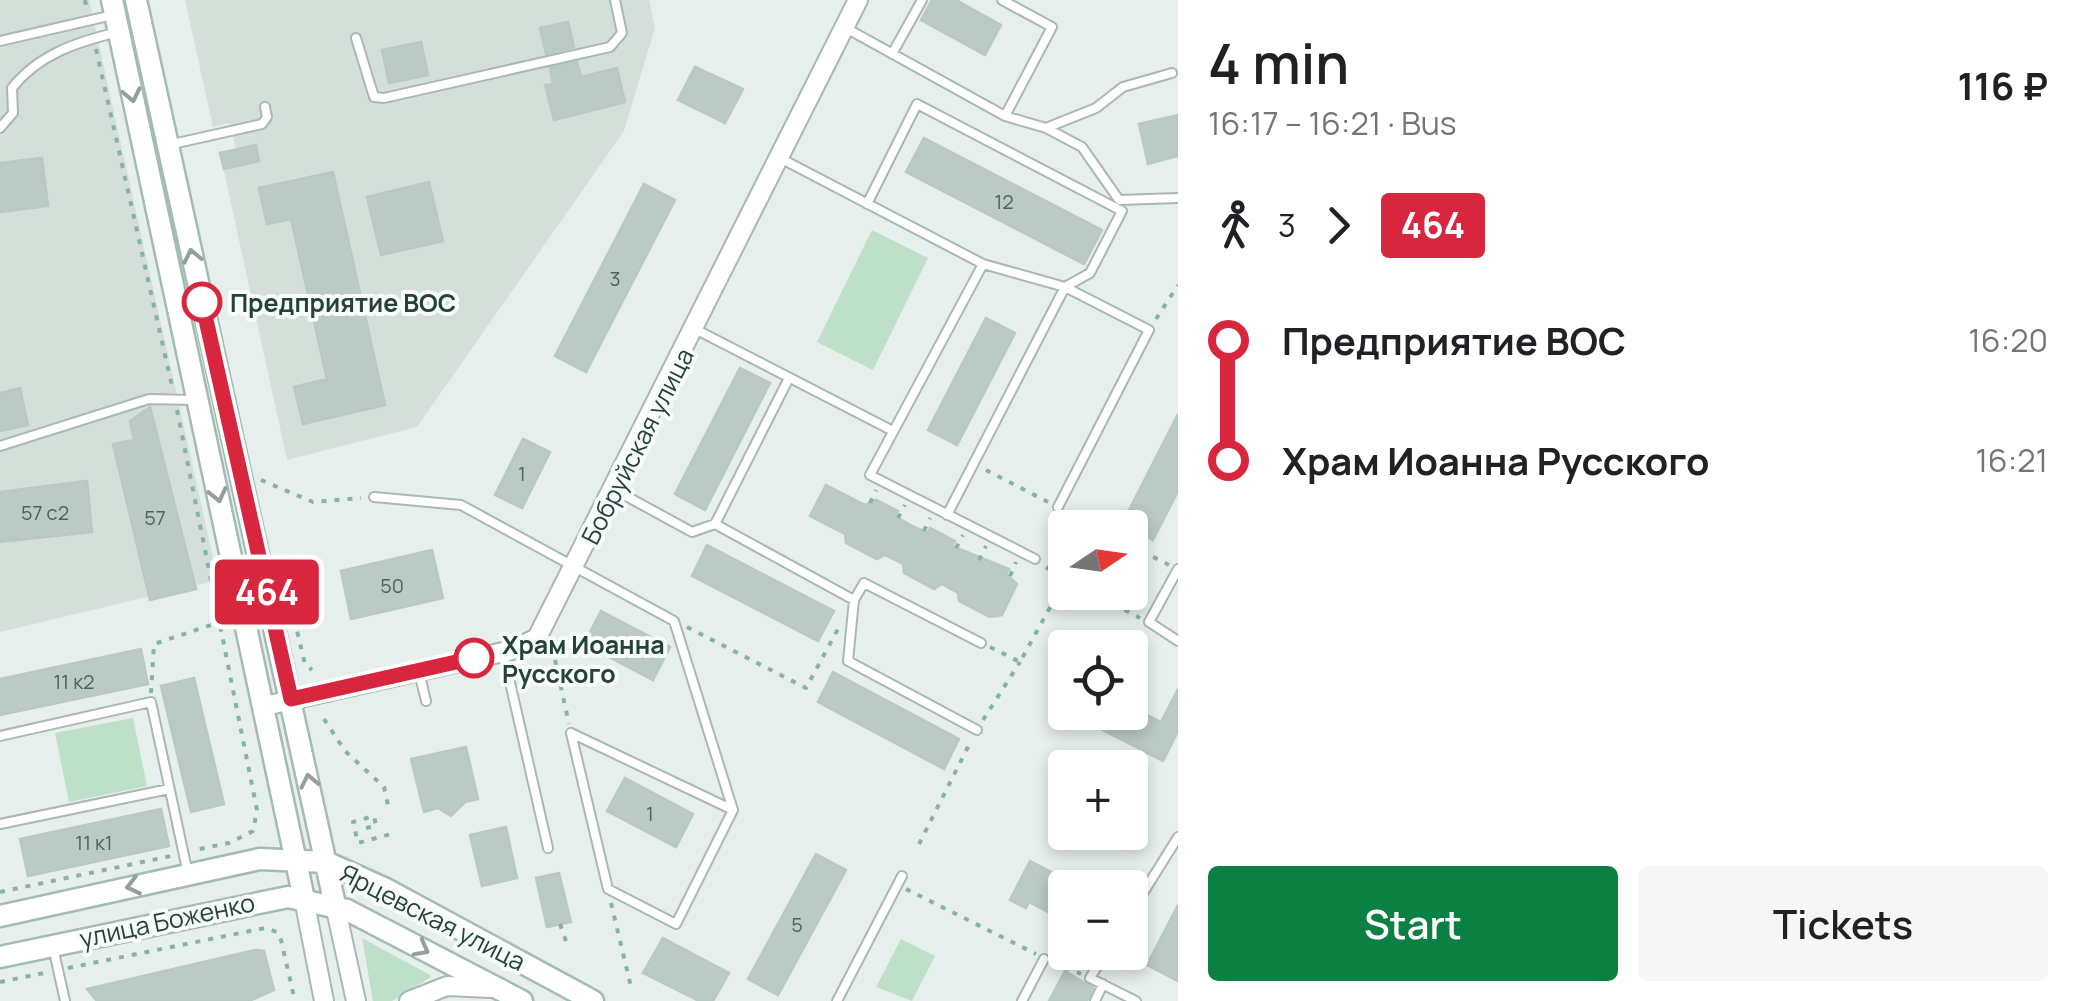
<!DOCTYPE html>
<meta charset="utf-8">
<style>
body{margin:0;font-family:Manrope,sans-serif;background:#f6f6f6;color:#202124;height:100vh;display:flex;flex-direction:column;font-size:38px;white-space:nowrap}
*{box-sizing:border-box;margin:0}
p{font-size:32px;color:#757577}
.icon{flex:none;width:55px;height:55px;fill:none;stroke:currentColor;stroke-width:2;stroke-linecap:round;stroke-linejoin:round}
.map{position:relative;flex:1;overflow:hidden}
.panel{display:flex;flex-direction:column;background:#fff;width:900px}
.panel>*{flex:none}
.badge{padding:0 20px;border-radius:8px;font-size:35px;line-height:65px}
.needle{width:65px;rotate:77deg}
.tools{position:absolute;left:1048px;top:510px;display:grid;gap:20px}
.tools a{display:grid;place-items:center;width:100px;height:100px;border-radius:10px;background:#fff;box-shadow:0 5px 15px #0003;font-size:50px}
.map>.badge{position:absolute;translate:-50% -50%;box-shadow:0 0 0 5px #fff}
.legs{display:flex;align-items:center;gap:15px;height:110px;padding:0 30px;font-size:32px}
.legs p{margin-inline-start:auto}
.summary{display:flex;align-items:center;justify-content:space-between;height:170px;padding:0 30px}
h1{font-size:55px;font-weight:600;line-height:75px}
.action{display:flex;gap:20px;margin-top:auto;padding:20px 30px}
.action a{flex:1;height:115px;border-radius:10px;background:#0b8043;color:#fff;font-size:40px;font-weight:600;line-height:115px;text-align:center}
.action a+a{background:#f6f6f6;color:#202124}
ul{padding:0 30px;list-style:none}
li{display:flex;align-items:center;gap:35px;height:120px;font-size:38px}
li i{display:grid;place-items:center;width:15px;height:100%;margin:0 12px;background:currentColor}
li i::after{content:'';width:25px;height:25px;margin:-12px;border:8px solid;border-radius:50%;background:#fff}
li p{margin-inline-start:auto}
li:first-child i{background:linear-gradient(#0000 50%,currentColor 0)}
li:last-child i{background:linear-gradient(currentColor 50%,#0000 0)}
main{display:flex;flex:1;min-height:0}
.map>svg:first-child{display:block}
.built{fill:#d4dfda}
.green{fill:#bfe0c8}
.building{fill:#bbcac4;stroke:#b8c9c2;stroke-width:2.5}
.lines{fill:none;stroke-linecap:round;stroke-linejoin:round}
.service-casing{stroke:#a8b8b2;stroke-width:12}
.tertiary-casing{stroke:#a8b8b2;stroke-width:22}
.secondary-casing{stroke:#a4bbb3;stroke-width:25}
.path{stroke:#86b3a5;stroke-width:4;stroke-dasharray:5 8;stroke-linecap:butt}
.service{stroke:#fff;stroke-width:8}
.tertiary{stroke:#fff;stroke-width:18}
.secondary{stroke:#fff;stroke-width:20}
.oneway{stroke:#92a09c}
.line-1-casing{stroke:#fff;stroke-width:22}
.line-1{stroke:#d7263d;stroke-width:15}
.stop-1-dot{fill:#fff;stroke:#d7263d;stroke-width:5}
.labels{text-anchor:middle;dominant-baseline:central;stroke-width:8;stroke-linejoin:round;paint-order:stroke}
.number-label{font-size:20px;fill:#4a645c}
.stop-label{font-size:25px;font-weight:bold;fill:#24423a;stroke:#f7fbf9;text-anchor:start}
.street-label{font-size:25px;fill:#24423a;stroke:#f7fbf9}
</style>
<main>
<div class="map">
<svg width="1178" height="1001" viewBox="0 0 1178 1001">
<rect width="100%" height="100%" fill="#e6efeb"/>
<path class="built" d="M0 0H89L218 580 0 632Z
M185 0H649L655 28 624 131 417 427 287 460 220 153 236 149 230 123 213 127Z"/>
<path class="green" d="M872 230 928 258 873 370 817 342Z
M133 718 147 786 69 802 55 733Z
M362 938 430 975 431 977 392 1001H373Z
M901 939 935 956 912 1001 876 987Z"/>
<path class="building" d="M932 0H956L1001 25 985 55 921 20Z
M568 22 574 47 546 54 540 28Z
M421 42 428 75 389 83 382 50Z
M577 62 581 77 617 68 625 102 554 120 545 85 553 84 550 68Z
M695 67 743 89 725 123 678 100Z
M1178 115V156L1148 164 1139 124Z
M924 138 1102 230 1084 264 906 172Z
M256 145 259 161 224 169 220 153Z
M42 158 48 206 0 212V163Z
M333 172 385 405 303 424 294 387 327 379 291 219 267 224 259 188Z
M429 182 443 241 381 255 367 197Z
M644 184 675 200 586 372 555 356Z
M986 318 1015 333 957 445 928 430Z
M740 368 770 383 705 510 675 494Z
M20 388 28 425 0 431V393Z
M150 407 196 589 150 600 113 444 134 440 130 421Z
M1178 414V491L1153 540 1122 524Z
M523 439 550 452 522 508 495 495Z
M87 481 92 532 0 542V492Z
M826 485 865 505 876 500 898 511 895 516 912 526 928 533 930 528 955 541 952 546 1009 569 1006 574 1017 584 1002 615 990 617 959 601 958 593 942 584 934 589 904 573 903 564 885 555 877 559 846 543 845 534 810 516Z
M707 545 834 611 818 641 692 576Z
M432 550 443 598 351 619 341 571Z
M601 611 670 647 653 680 584 644Z
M141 649 148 684 0 715V679Z
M833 672 959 739 944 769 818 702Z
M194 678 224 804 191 812 161 686Z
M1178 689V731L1163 761 1099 728 1107 712H1130V706L1161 722Z
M466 747 478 799 465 802 451 816 438 808 424 812 411 759Z
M625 778 693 814 676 847 607 811Z
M161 809 169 846 28 876 20 839Z
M506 827 517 878 482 886 470 835Z
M816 854 846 870 778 995 748 979Z
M1030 861 1065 879V921L1029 902 1026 908 1010 900Z
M559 873 571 922 547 927 536 878Z
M1178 905V981L1147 965Z
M663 938 729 973 713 1001H699L643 973Z
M255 950 264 951 274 990 249 1001H97L87 989Z
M1065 971 1093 988 1087 1001H1049Z"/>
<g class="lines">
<defs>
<path id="service" d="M1002 0 1052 27 1005 116
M844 27 1005 116 1046 128 1082 147 1119 200 1178 198
M356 38 374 97 384 98 610 47 622 33 615 0
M0 41 113 15
M892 54 922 0
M0 128 13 113 12 88C39 54 77 42 118 32
M1046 128 1096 108 1123 87 1172 73
M168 145 262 124 267 117 265 107
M778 157 983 264 1065 287 1149 330 1058 507
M867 204 917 104 1122 211 1090 273 1065 287 947 515
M983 264 870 475 1035 559
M695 329 893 431
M0 446 149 399 193 400
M615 490 692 532 715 524 854 600
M374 497 461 505 674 621 733 810 676 924 608 889 571 733
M715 524 789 378
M1178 569 1149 622 1178 641
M503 652 548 848
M419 672 426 701
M977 730 848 661 854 600 864 583 981 643
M571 733 733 810
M0 736 151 702 188 874
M0 824 169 789
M1130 914 1178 837
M53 947 65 1001
M1106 952 1090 978 1136 1001
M837 1001 902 876
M1022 1001 1044 959
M1095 1001 1103 984"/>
<path id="tertiary" d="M265 706 512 650 537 638 858 0
M304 899 324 1001
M335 905 356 1001
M409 1001 447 986 490 988"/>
<path id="secondary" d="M112 0 304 899
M136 0 335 905
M0 916 260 859 326 862 386 889 593 1001
M0 957 288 897 347 910 522 1001"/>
</defs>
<use href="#service" class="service-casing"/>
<use href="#tertiary" class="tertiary-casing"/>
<use href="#secondary" class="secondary-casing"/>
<path class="path" d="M85 0 87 10
M96 49 172 386
M1156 319 1178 285
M177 410 257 810 253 831 229 843 195 850
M986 470 1048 502
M261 480 313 502 361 498
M870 503 876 490
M1070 514 1097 528
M898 518 905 505
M924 531 930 518
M1130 545 1169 565
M956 548 963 535
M279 556 305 664 312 670
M979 560 986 546
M1130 564 1148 555
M1046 567 1062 578
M1010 576 1016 562
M1090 592 1140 618
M687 627 806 688 838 629
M990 647 1020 662 1065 580
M555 660 569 724
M151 693 154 644 217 623
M324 719 345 751 384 787 389 810
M983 720 1020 662
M366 828 376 826 374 816 353 822 358 843 395 833
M919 844 971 741
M906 889 1036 954
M0 892 171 856
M611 903 631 987
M560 924 567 944
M1053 962 1081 974
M68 968 265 928 277 932 281 940 295 1001
M0 982 49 972"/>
<use href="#service" class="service"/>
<use href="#tertiary" class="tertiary"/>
<use href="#secondary" class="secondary"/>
</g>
<defs><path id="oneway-chevron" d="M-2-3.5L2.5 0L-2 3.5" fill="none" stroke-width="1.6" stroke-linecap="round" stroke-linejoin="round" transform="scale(2.5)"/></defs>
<g class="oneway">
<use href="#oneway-chevron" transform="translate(132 95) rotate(78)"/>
<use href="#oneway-chevron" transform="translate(192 256) rotate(-102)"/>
<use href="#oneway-chevron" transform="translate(218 495) rotate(77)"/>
<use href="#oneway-chevron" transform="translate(309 781) rotate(-102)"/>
<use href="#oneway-chevron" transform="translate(133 886) rotate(167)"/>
<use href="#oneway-chevron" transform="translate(422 949) rotate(28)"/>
</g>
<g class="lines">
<defs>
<path id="line-1" d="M202 302 291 699 474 658"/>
</defs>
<use href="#line-1" class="line-1-casing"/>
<use href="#line-1" class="line-1"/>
</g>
<g class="stop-1-dot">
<circle cx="202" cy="302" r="18"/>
<circle cx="474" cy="658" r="18"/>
</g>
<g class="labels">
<g class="number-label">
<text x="1004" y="201">12</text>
<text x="615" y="278">3</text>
<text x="522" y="473">1</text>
<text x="45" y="512">57 с2</text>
<text x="155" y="517">57</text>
<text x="392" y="585">50</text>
<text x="74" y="681">11 к2</text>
<text x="650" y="813">1</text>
<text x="94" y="842">11 к1</text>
<text x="797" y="924">5</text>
</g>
<g class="stop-label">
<text x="230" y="302">Предприятие ВОС</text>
<text x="502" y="644">Храм Иоанна<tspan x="502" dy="29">Русского</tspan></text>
</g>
<g class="street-label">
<text transform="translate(637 446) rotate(-63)">Бобруйская улица</text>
<text transform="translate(433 917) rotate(27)">Ярцевская улица</text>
<text transform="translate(167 920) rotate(-12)">улица Боженко</text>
</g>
</g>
</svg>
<div class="tools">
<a><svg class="needle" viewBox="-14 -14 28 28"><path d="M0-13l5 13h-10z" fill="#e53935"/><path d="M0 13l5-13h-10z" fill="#757577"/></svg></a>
<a><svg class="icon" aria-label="locate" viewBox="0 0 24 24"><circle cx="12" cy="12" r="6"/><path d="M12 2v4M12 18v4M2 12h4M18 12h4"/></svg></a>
<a>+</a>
<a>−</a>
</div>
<b class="badge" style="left:267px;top:592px;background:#d7263d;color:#fff">464</b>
</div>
<section class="panel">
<div class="summary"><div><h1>4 min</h1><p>16:17 – 16:21 · Bus</p></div><b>116 ₽</b></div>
<div class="legs"><svg class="icon" aria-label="walk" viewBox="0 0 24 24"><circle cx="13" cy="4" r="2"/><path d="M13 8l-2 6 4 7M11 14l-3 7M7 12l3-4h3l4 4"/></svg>3<svg class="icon" aria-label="forward" viewBox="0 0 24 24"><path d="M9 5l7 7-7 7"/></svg><b class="badge" style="background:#d7263d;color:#fff">464</b></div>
<ul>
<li><i style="color:#d7263d"></i><b>Предприятие ВОС</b><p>16:20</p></li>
<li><i style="color:#d7263d"></i><b>Храм Иоанна Русского</b><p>16:21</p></li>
</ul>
<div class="action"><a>Start</a><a>Tickets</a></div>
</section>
</main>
